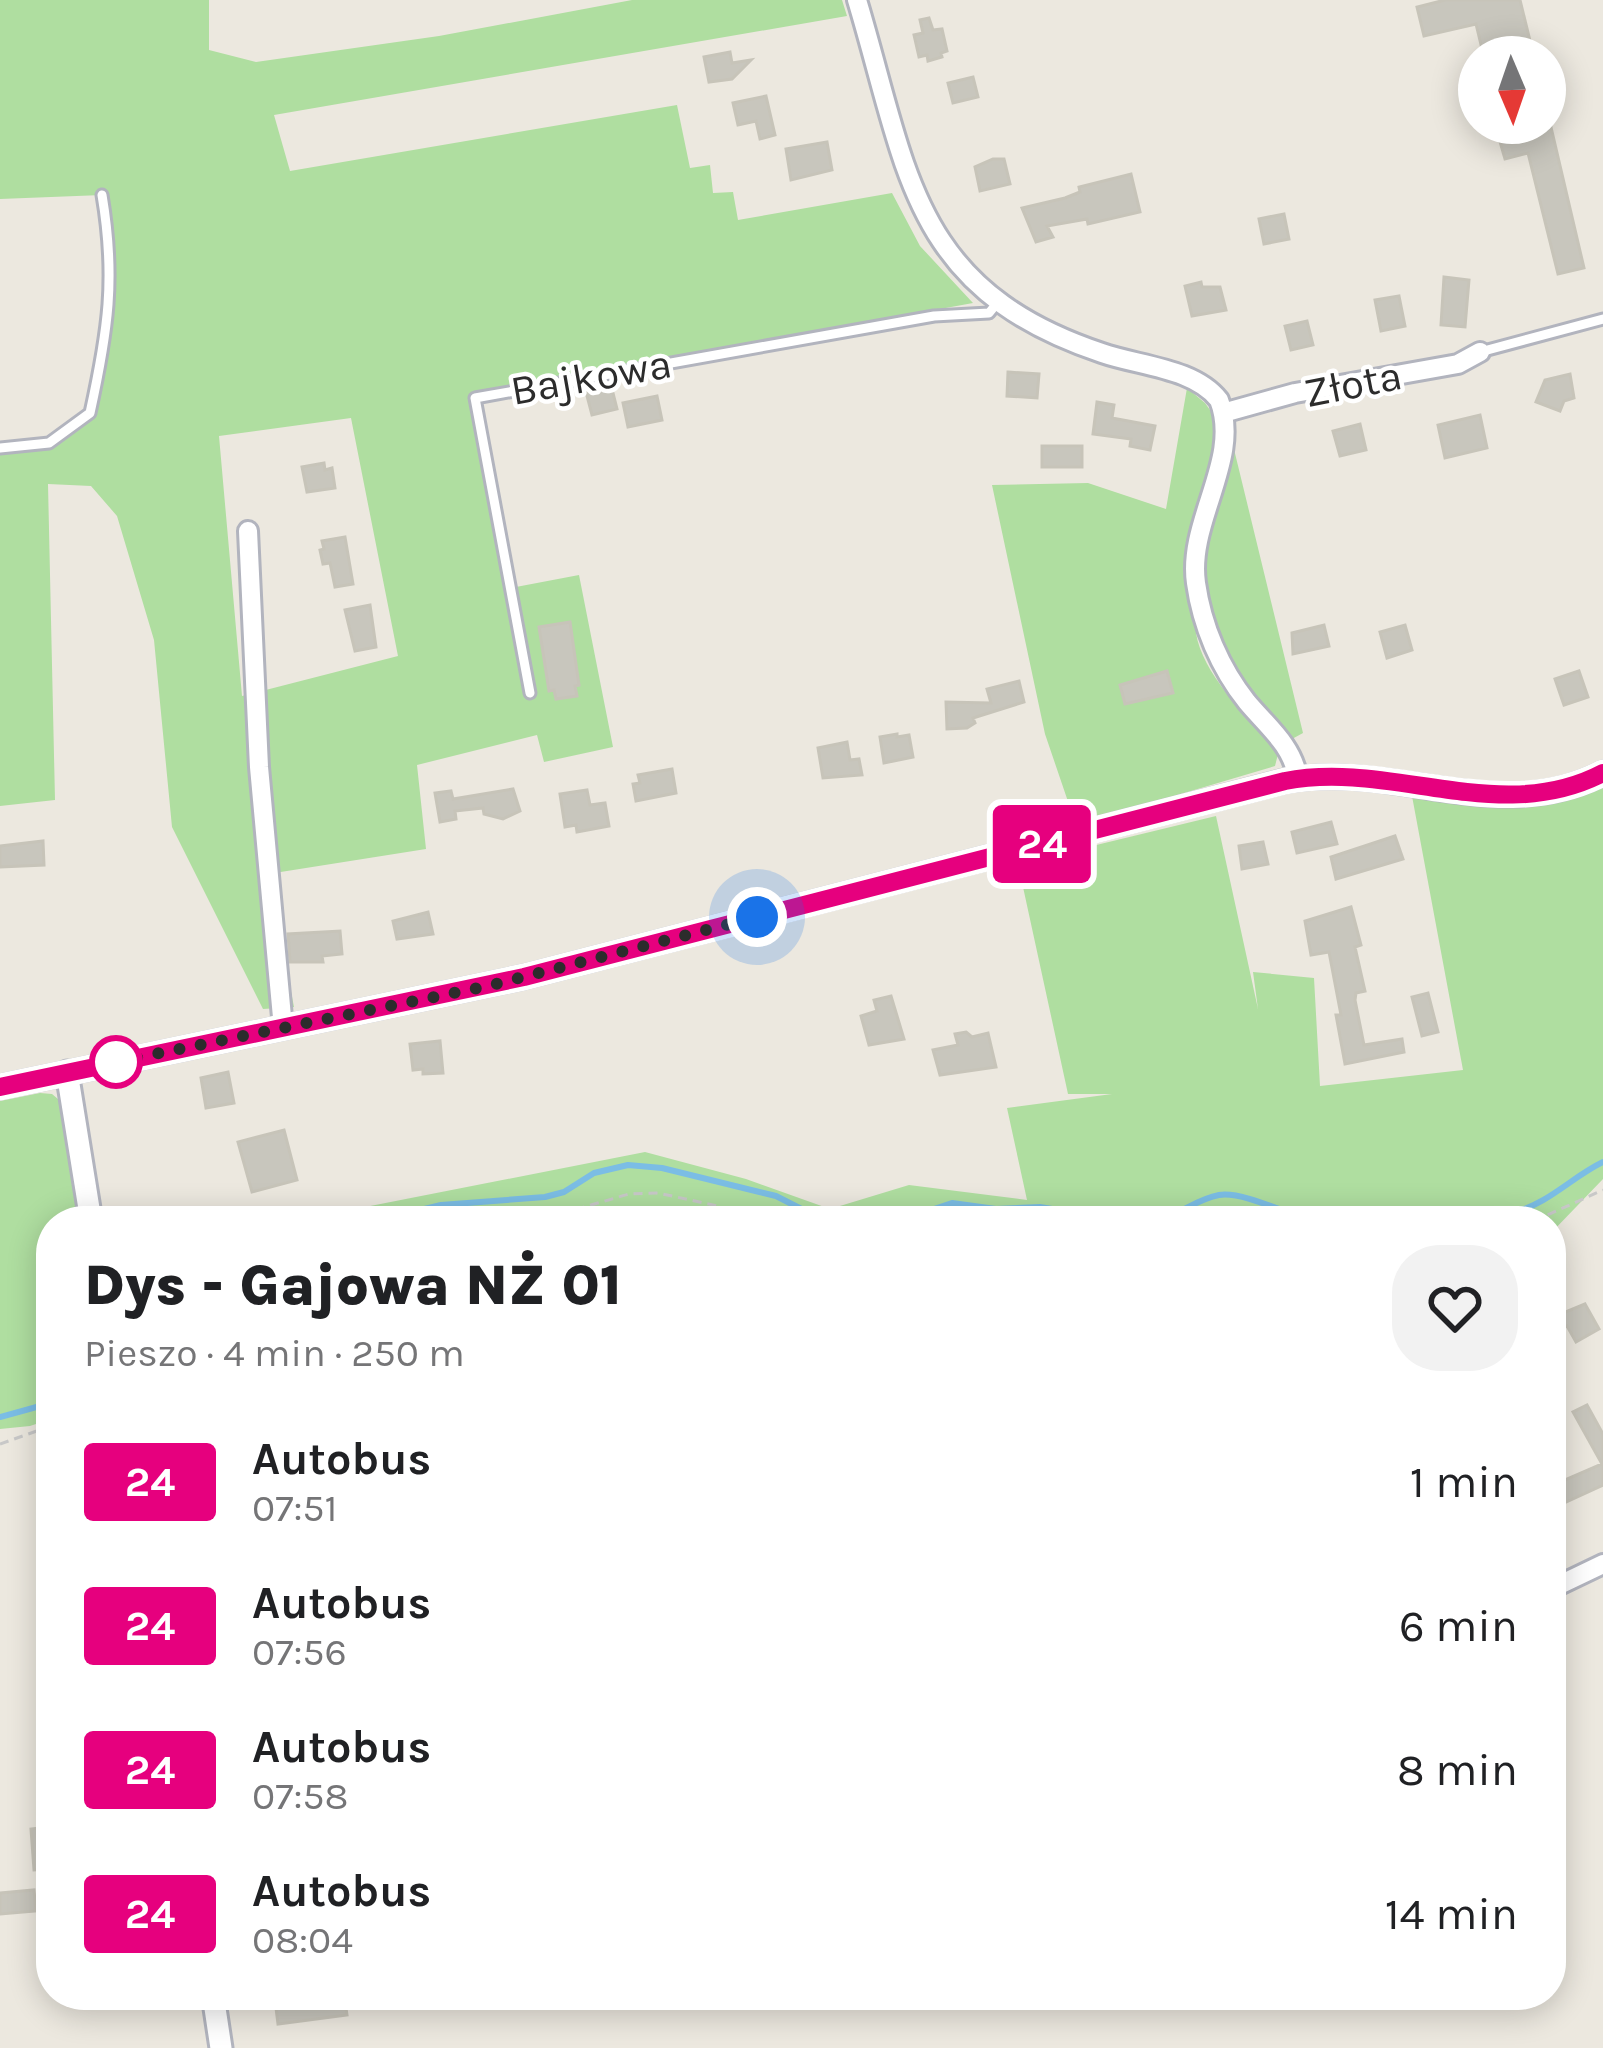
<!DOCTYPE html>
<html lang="pl">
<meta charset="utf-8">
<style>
body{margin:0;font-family:Karla,sans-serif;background:#f2f2f2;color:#202124;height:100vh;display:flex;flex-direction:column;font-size:45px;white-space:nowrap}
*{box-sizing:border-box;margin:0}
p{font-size:39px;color:#757577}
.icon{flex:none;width:66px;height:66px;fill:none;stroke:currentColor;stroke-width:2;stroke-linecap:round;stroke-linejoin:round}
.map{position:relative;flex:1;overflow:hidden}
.side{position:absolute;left:36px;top:1206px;width:1530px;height:804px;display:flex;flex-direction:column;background:#fff;border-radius:48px;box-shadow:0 6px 30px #0003}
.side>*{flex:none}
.badge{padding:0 24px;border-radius:9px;font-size:42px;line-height:78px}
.needle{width:78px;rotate:178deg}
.tools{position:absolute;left:1458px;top:36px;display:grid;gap:24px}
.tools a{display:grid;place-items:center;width:108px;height:108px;border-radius:50%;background:#fff;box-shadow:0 6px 30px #0003;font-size:60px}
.you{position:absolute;width:60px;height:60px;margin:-30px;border:9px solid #fff;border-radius:50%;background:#1a73e8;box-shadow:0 0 0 18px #1a73e833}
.map>.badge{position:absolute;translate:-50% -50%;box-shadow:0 0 0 6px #fff}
.round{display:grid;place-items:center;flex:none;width:126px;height:126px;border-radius:48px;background:#f2f2f2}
.headline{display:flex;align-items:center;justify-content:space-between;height:204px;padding:0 48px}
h1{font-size:57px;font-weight:800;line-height:90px}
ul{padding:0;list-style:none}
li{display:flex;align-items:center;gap:36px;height:144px;padding:0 48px}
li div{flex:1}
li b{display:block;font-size:45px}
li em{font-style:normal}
li .badge{min-width:132px;font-weight:700;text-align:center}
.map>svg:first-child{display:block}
.green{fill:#afdea0;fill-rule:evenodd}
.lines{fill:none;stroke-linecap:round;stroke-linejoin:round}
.stream{stroke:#7bbde5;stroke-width:6}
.building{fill:#c8c6bd;stroke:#c7c4b9;stroke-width:3}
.service-casing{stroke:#b2b4be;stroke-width:15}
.minor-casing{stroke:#b2b4be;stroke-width:24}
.tertiary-casing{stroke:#b2b4be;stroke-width:27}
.path{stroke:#c8c8c8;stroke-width:3;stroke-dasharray:9 6;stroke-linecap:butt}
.service{stroke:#fff;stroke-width:9}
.minor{stroke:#fff;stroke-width:18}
.tertiary{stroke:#fff;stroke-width:21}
.line-casing{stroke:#fff;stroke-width:27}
.line{stroke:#e6007e;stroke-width:18}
.walk{stroke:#2c2c2c;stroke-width:12;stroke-dasharray:0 21.6}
.stop-dot{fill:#fff;stroke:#e6007e;stroke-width:6}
.labels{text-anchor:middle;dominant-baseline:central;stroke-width:9;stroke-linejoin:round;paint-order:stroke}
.street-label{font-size:42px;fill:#2c2c2c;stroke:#fff}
</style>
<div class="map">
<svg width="1603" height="2048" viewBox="0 0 1603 2048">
<rect width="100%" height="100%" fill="#ece8df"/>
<path class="green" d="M0 0H209V50L256 62 439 36 632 0H842L847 16 274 115 290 171 677 105 690 168 710 165 713 193 733 192 738 220 892 193 920 246 973 303 469 395 506 589 579 575 613 747 544 762 537 735 417 765 426 849 268 874 294 1007 263 1009 172 827 154 640 117 516 91 486 48 484 55 800 0 806V448L49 443 89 413 112 256 102 195 0 199ZM351 418 398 656 242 696 219 436Z
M1187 388 1205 403 1232 441 1303 733 1292 739 1248 690 1215 628 1196 633C1203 677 1251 719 1278 754L1275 766 1076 825 1045 734 992 485 1088 483 1166 509Z
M1603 781V1179L1551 1233V1221H723L705 1213 666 1220 552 1217 525 1221H294L645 1152 746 1179 830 1209 909 1185 1027 1200 1007 1108 1112 1094H1068L1018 864 1216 816 1258 1009 1253 972 1314 978 1320 1086 1463 1070 1412 796C1484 806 1536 815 1603 781Z
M40 1093 52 1094 64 1104 82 1221H51V1419L30 1426 0 1429V1101Z"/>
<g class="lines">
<path class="stream" d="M375 1221 441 1205 545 1197 564 1192 594 1173 628 1165 662 1168 776 1196 825 1221
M898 1221 952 1203 996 1209 1040 1207 1124 1221
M1155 1221C1178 1216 1196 1199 1219 1195 1242 1191 1288 1214 1313 1221
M1366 1221C1384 1219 1403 1215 1422 1215 1453 1214 1484 1220 1515 1212 1549 1203 1572 1177 1603 1162
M0 1417 51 1403"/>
</g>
<path class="building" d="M1445 0H1520L1534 57H1484L1476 24 1424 36 1417 7Z
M929 18 933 30 942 29 947 51 941 53 942 57 928 61 927 55 919 57 914 35 923 33 920 20Z
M730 52 732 63 751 60 732 79 709 82 704 57Z
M973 77 978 97 953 103 948 83Z
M766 96 775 135 760 139 756 121 738 125 733 103Z
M1500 123H1550L1584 268 1558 274 1528 153 1505 159 1498 135 1503 134Z
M827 142 832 170 791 180 786 149Z
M993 159H1004L1010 184 980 191 975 167Z
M1131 174 1140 212 1088 224 1087 219 1047 226 1053 237 1036 242 1022 208 1065 198 1080 192 1079 187Z
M1284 214 1289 239 1264 244 1259 219Z
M1444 277 1469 280 1465 327 1441 325Z
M1201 282 1202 287H1220L1226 310 1192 316 1185 286Z
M1399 296 1405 326 1381 331 1375 300Z
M1307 321 1313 345 1291 350 1285 326Z
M1008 372 1039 374 1037 398 1007 396Z
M1570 374 1574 398 1564 401 1560 411 1536 402 1545 380Z
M611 385 617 409 592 415 586 392Z
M657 396 662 420 628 427 623 403Z
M1097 402 1114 405 1112 418 1155 426 1150 450 1130 446 1131 439 1093 434Z
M1480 415 1487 448 1445 458 1438 425Z
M1360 424 1366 450 1340 456 1333 431Z
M1042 446H1082V467H1042Z
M324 463 325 470 332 468 335 488 307 492 302 467Z
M345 537 353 584 335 587 330 563 323 564 320 550 324 549 322 541Z
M370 605 376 647 355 651 345 610Z
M570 622 579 685 575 686 577 696 556 699 554 690 549 691 539 627Z
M1324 625 1329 646 1293 654 1292 633Z
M1405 625 1412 650 1387 658 1380 632Z
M1167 671 1173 693 1125 704 1120 685Z
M1579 671 1588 697 1564 705 1555 679Z
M1019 681 1024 702 973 718 975 723 967 728 947 729 946 702 991 703 987 689Z
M897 734V737L909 735 913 757 884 763 880 737Z
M847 742 850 760 859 759 862 775 823 778 818 748Z
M672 769 676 793 636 801 633 784 640 783 638 775Z
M513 789 520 811 503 819 484 814 483 808 455 811 456 819 440 822 435 793 451 791 453 799Z
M587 790 590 805 605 803 609 826 577 832 576 825 565 827 560 794Z
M1331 822 1337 844 1297 853 1292 832Z
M1395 836 1403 859 1336 879 1331 857Z
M43 841 44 865 0 867V846Z
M1263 842 1268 864 1242 869 1239 846Z
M1351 907 1361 945 1355 947 1365 991 1356 993 1355 1000 1364 1045 1402 1039 1404 1052 1345 1064 1336 1015H1341L1329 952 1311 955 1305 921Z
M428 912 433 934 397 939 393 921Z
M340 931 342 954 322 956 323 962H290L288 934Z
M1428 993 1438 1032 1422 1036 1412 997Z
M891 996 904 1039 869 1045 861 1016 877 1011 874 1000Z
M966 1032 972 1037 988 1033 996 1067 940 1075 933 1050 958 1045 955 1034Z
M440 1041 443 1073 423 1074V1069L413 1070 410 1044Z
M228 1072 234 1103 206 1108 201 1078Z
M284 1130 297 1180 252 1192 238 1142Z
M1585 1304 1599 1329 1576 1342 1567 1326 1551 1334V1318Z
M1587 1405 1603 1434V1485L1551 1509V1486L1602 1464 1573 1412Z
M48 1827 51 1869 34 1870 31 1829Z
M34 1890 36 1911 0 1914V1893Z
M298 1995H344L347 2015 278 2024 275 2000Z"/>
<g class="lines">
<defs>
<path id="service" d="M1480 352 1603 319
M0 448 49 443 90 413C108 331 116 278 102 195
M530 693 475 398 934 316 989 313 998 302"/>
<path id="minor" d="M857 0C908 169 910 289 1102 353 1139 366 1194 368 1219 400 1242 459 1187 521 1196 583 1202 626 1220 668 1247 702 1268 727 1292 745 1298 778
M1223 413 1295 393 1458 364 1480 352
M248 531 259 767 283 1028
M1551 1589 1603 1564"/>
<path id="tertiary" d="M67 1072 91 1221
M0 1087 524 977 1284 781C1395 760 1498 828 1603 773
M213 1995 221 2048"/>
</defs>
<use href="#service" class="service-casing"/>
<use href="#minor" class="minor-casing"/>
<use href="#tertiary" class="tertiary-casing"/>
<path class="path" d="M487 1221 546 1218 629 1194 658 1193 718 1206 757 1221
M1534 1221 1603 1190
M0 1444 51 1426"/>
<use href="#service" class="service"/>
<use href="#minor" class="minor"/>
<use href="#tertiary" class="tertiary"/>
</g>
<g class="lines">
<defs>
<path id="line" d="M0 1087 524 977 1285 781C1392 760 1500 827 1603 773"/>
</defs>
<use href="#line" class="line-casing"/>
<use href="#line" class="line"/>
<path class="walk" d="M116 1062 488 986 757 917"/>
</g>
<circle class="stop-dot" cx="116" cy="1062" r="24"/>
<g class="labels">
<g class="street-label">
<text transform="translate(591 377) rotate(-10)">Bajkowa</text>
<text transform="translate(1353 384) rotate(-11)">Złota</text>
</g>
</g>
</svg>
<div class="tools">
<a><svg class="needle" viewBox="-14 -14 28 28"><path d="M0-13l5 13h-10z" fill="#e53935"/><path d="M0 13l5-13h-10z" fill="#757577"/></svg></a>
</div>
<div class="you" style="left:757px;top:917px"></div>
<b class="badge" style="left:1042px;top:844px;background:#e6007e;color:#fff">24</b>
<section class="side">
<div class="headline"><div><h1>Dys - Gajowa NŻ 01</h1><p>Pieszo · 4 min · 250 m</p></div><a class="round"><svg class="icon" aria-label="heart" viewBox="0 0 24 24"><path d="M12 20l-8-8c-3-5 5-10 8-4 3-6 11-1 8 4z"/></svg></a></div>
<ul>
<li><span class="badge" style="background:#e6007e;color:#fff">24</span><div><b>Autobus</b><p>07:51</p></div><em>1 min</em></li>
<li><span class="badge" style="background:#e6007e;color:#fff">24</span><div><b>Autobus</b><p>07:56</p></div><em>6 min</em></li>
<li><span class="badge" style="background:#e6007e;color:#fff">24</span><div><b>Autobus</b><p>07:58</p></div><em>8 min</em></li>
<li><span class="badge" style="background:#e6007e;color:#fff">24</span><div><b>Autobus</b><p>08:04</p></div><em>14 min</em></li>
</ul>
</section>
</div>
